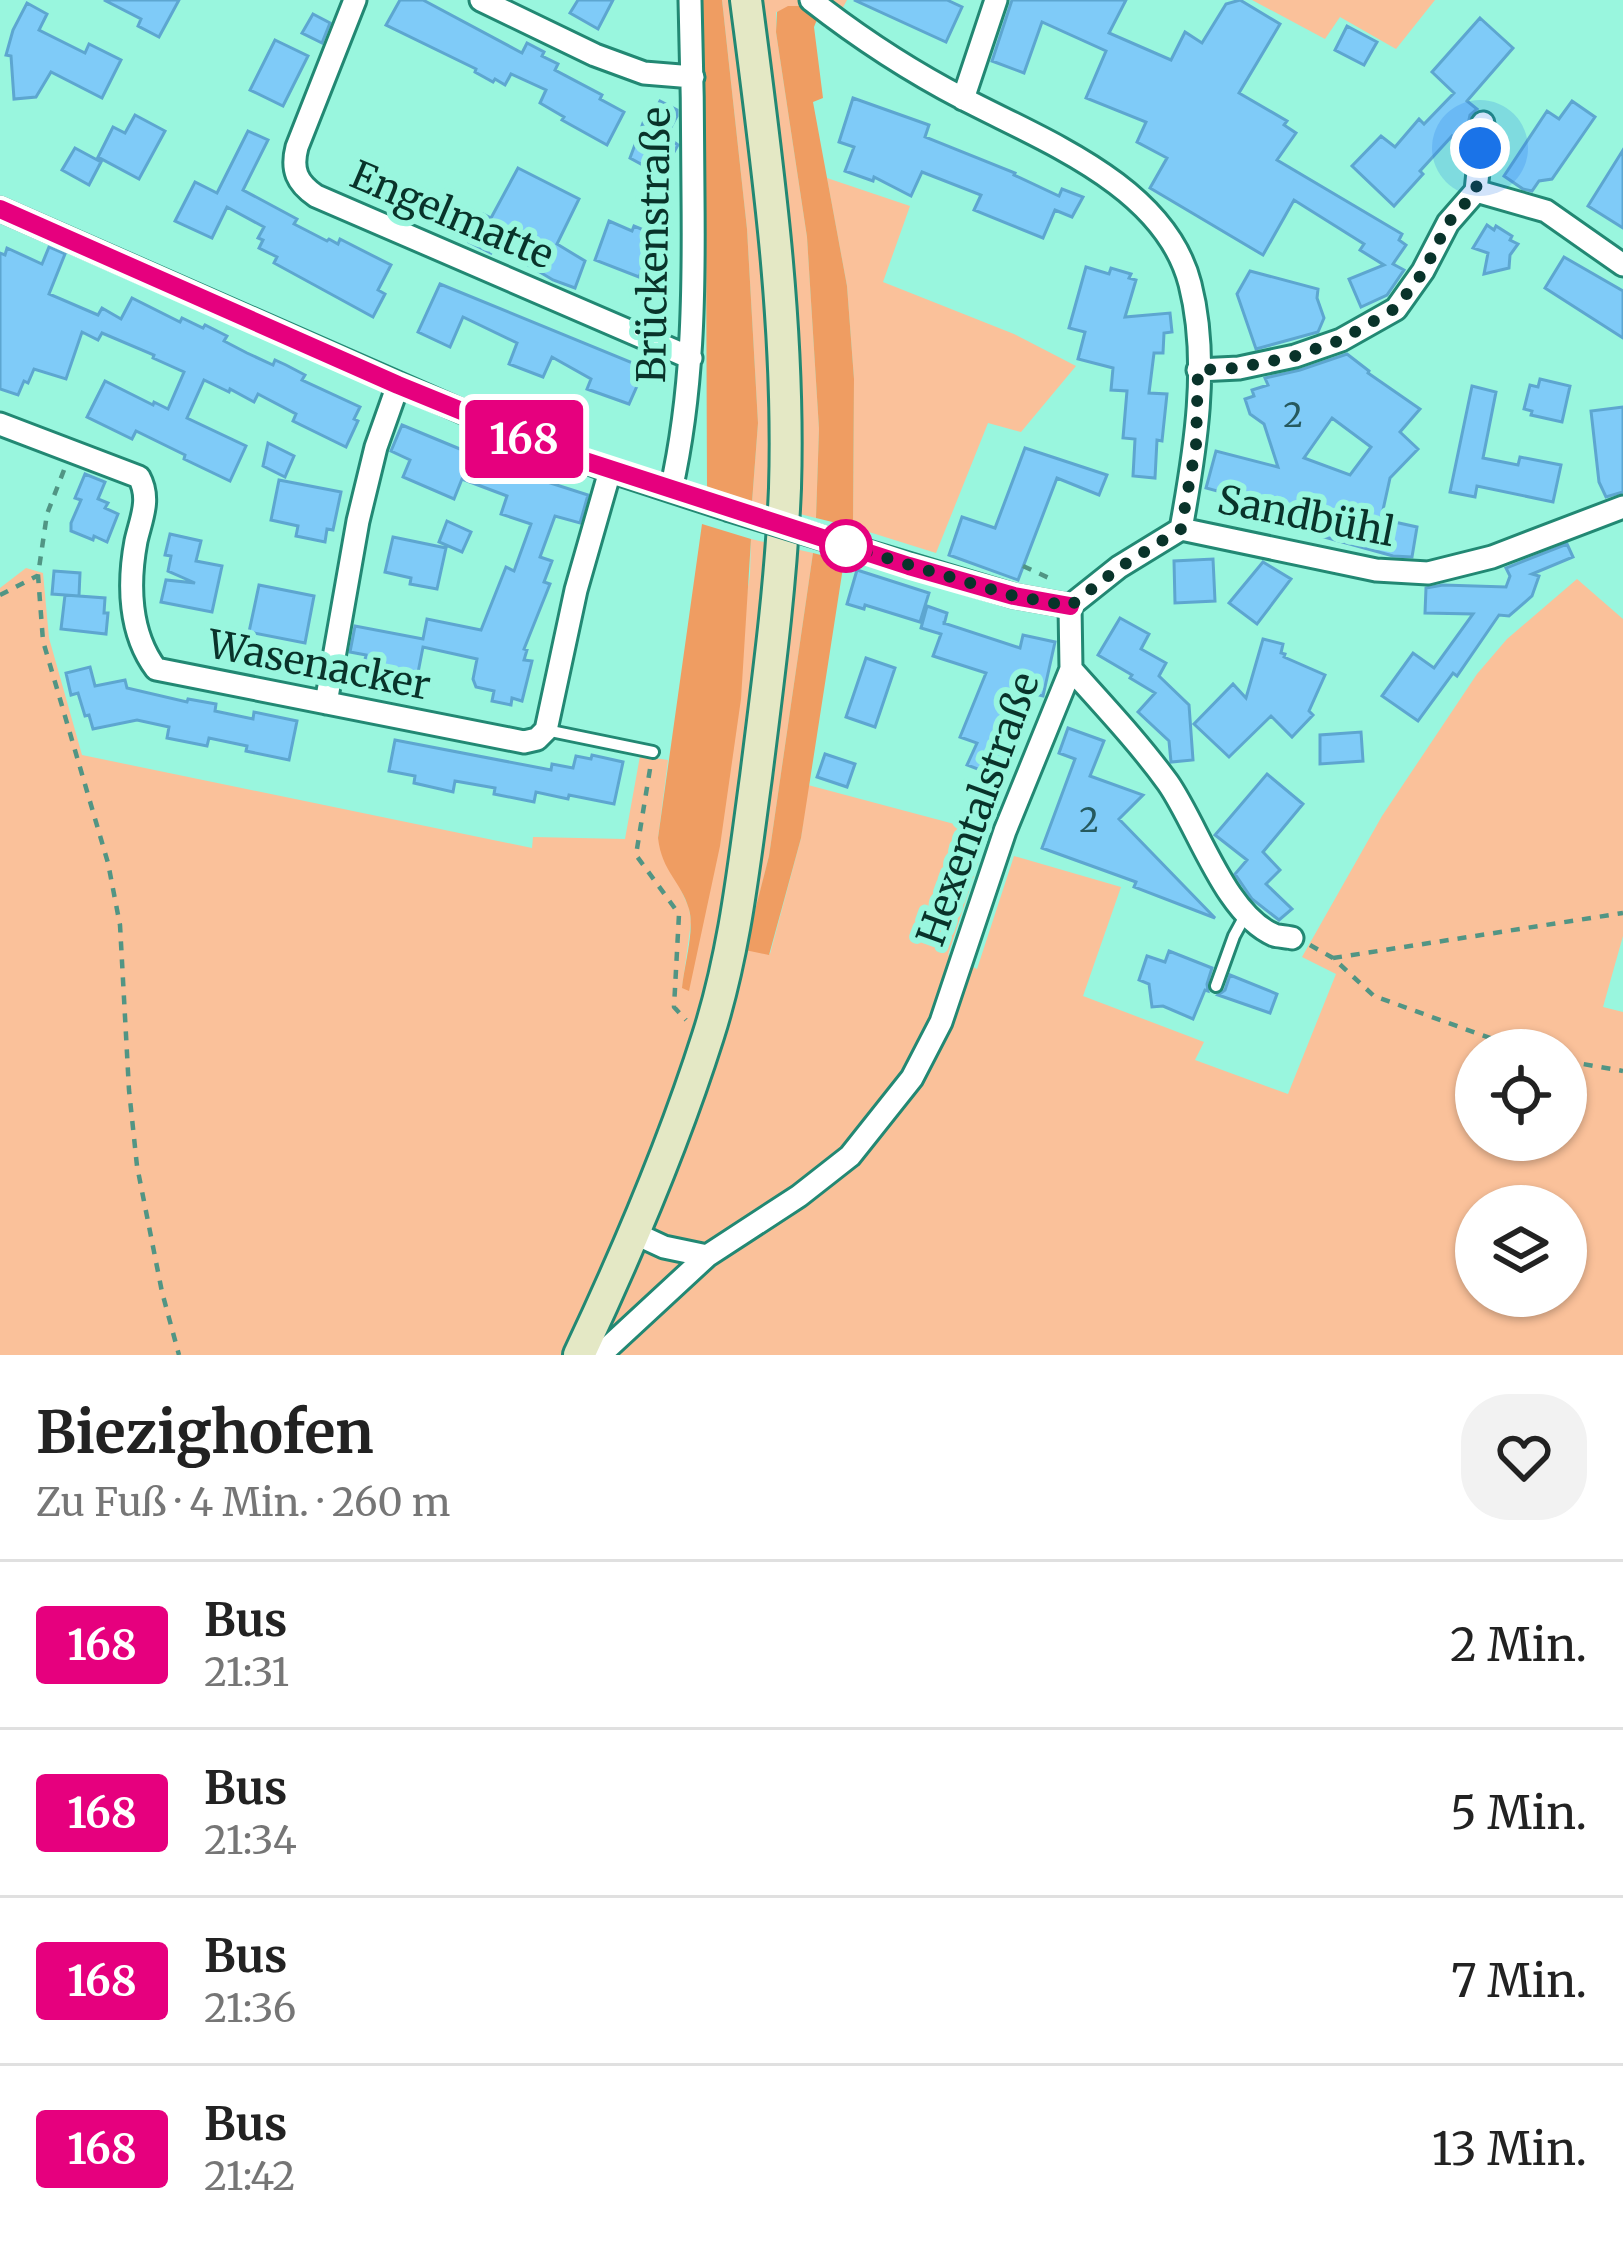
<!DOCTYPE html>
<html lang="de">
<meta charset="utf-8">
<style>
body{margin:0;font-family:Merriweather,serif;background:#f2f2f2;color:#222;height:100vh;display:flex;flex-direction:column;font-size:45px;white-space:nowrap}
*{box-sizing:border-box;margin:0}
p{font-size:39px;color:#767676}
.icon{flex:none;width:66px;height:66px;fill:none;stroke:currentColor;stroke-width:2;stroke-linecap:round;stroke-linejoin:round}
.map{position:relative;height:1355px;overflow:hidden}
.details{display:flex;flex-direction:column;background:#fff;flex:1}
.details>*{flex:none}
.badge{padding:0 24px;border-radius:9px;font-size:42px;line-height:78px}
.fabs{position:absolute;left:1455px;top:1029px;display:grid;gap:24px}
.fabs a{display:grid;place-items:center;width:132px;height:132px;border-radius:50%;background:#fff;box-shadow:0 3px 9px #0004;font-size:60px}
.you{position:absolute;width:60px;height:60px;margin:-30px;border:9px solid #fff;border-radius:50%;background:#1a73e8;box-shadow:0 0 0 18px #1a73e833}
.map>.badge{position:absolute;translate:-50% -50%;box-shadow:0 0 0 6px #fff}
.round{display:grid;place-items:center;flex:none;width:126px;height:126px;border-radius:48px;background:#f2f2f2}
.headline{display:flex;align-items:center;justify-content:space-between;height:204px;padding:0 36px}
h1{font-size:57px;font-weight:700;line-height:90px}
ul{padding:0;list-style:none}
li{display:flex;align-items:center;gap:36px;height:168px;padding:0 36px;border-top:3px solid #e0e0e0}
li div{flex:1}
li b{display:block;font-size:45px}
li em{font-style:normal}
li .badge{min-width:132px;font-weight:700;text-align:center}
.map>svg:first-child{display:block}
.green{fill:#fac19a;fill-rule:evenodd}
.forest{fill:#ef9d62}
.building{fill:#7fcbf8;stroke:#5da6d0;stroke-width:3;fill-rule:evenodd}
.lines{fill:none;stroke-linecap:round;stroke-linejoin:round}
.service-casing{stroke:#228873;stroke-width:16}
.minor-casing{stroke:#228873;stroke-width:27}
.secondary-casing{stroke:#228873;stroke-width:36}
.path{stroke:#519584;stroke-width:4.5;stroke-dasharray:9 9;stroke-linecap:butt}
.service{stroke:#fff;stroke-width:10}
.minor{stroke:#fff;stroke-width:21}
.secondary{stroke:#e4e8c5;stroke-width:30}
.minor-bridge-casing{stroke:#228873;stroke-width:27;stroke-linecap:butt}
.minor-bridge{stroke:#fff;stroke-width:21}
.line-casing{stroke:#fff;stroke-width:27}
.line{stroke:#e6007e;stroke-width:18}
.walk{stroke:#09332a;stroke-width:12;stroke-dasharray:0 21.6}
.stop-dot{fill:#fff;stroke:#e6007e;stroke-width:6}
.labels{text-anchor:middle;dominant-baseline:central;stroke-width:12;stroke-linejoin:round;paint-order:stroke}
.number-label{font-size:33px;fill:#26595e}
.street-label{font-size:39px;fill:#09332a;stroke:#99f6de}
</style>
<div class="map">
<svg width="1623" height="1355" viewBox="0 0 1623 1355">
<rect width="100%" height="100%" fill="#99f6de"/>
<path class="green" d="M722 0H847L840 13 805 6 776 12V32L807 237 819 429 816 518 752 502 758 423 747 229Z
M1252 0H1435L1396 49 1340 17 1325 39Z
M827 178 910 206 883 282 1014 334 1076 366 1021 432 988 423 936 553 853 527 854 379 847 286Z
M751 539 813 553 769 856 746 949 770 954 801 838 808 785 988 833 948 955 977 969 1014 856 1121 887 1083 996 1204 1042 1195 1060 1288 1094 1336 974 1302 957 1382 816 1477 674 1507 639 1577 579 1623 619V936L1603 1007 1623 1012V1355H0V588L26 568 43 573 49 638 82 755 532 848 533 837 625 839 640 756 668 760 658 838 689 908 691 922 682 988 750 575ZM1476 1050H1566V1140H1476ZM1476 1206H1566V1296H1476Z"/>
<path class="forest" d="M700 0H722L747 229 758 423 752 502 707 490 706 224Z
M788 6H805L818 17 814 27 823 98 813 102 847 286 854 379 853 527 816 518 819 429 807 237 776 32 777 12Z
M702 524 751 539 741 699 720 846 689 991 682 988C684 966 695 930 689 909 681 881 662 872 658 838Z
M813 553 844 561 801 838 769 955 745 950 769 856Z"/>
<path class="building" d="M104 0H179L159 37 138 26 141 19Z
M400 0H423L522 53 527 43 544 52 542 56 558 64 555 70 602 95 600 99 624 112 607 145 562 120 564 117 540 103 546 90 511 74 505 85 495 79 493 82 475 72 476 69 386 25Z
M578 0H613L598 29 570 13Z
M854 0H947L962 7 946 42Z
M1012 0H1126L1109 33 1171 60 1185 32 1202 43 1226 4 1240 0 1280 24 1239 93 1287 121 1284 125 1296 133 1277 160 1402 234 1399 240 1406 245 1393 264 1404 270 1387 295 1361 307 1349 279 1384 265 1360 250 1364 244 1294 200 1263 255 1150 188 1167 158 1137 142 1146 122 1086 98 1106 51 1042 22 1024 73 992 61Z
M27 3 47 14 39 30 85 53 89 44 121 60 102 98 51 72 36 97 14 99 11 56 6 55 13 30Z
M313 14 330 23 322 43 302 33Z
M1480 18 1513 48 1467 101 1477 109 1470 115 1468 124 1455 139 1452 136 1420 171 1423 174 1394 206 1352 166 1381 136 1395 147 1419 119 1424 124 1454 93 1432 72Z
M1347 26 1377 42 1364 65 1335 50Z
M275 40 308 56 283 106 250 90Z
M853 98 929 125 925 137 1015 173 1014 175 1059 196 1062 189 1083 197 1072 217 1055 210 1043 238 974 210 981 195 922 172 911 196 874 177 873 181 845 171 854 147 839 142Z
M660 101 677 110V116L666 136 678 145 661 175 630 158 643 123 647 125Z
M1572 101 1595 117 1552 179 1539 181 1532 191 1523 189 1504 176 1547 111 1559 119Z
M135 115 165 131 139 179 98 157 113 127 125 133Z
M248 131 268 140 243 190 297 219 294 224 327 241 329 239 338 244 340 239 391 265 378 290 385 294 373 317 274 263 277 257 259 248 263 240 258 238 264 227 227 207 212 238 175 221 195 182 217 193Z
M75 148 101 162 89 185 62 170Z
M1623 150V228L1588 206Z
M518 168 579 199 557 244 585 261 575 288 553 280 528 265 530 263 500 237 491 253 469 242 483 214 491 218Z
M609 221 632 231 634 226 656 235 639 277 595 260Z
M1487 225 1494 230 1496 226 1512 236 1510 240 1518 244 1510 255 1509 268 1484 274 1488 253 1473 248Z
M49 247 65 254 49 294 98 315 102 308 121 319 132 298 180 322 182 318 203 328 205 325 227 336 224 341 247 353 273 365 275 360 286 365 305 375 302 380 360 407 354 419 358 421 346 447 293 421 296 414 258 394 254 402 230 389 229 392 204 380 187 418 246 446 230 481 184 459 185 455 136 431 132 439 87 417 105 381 153 405 154 402 168 409 184 372 153 358 154 355 102 333 98 340 82 332 66 379 34 369 28 383 24 381 18 395 0 389V253L5 255 7 248 42 264Z
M1564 257 1623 291V338L1545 288Z
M1086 267 1109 274 1111 268 1131 274 1129 278 1136 280 1125 317 1170 313 1172 332 1164 333 1163 353H1154L1149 393 1167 394 1162 441 1157 440 1155 478 1133 476 1135 439 1123 438 1127 391 1111 390 1113 368 1078 359 1085 332 1069 328Z
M1250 271 1318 289 1317 298 1324 318 1318 332 1256 349 1237 294Z
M440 284 645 368 629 404 587 389 591 379 552 357 543 377 509 364 517 343 463 317 450 347 418 332Z
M1347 354 1369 371 1368 373 1420 409 1400 432 1418 449 1390 478 1381 519 1417 527 1412 557 1393 556 1281 525 1253 515 1258 502 1206 488 1216 451 1278 467 1264 424 1250 414 1245 399 1254 396 1252 390 1268 385 1265 378 1300 370ZM1332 418 1371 447 1350 475 1304 458Z
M1540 379 1570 386 1562 422 1531 415 1532 411 1524 409 1530 385 1538 387Z
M1472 386 1496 392 1483 458 1518 465 1520 457 1561 465 1553 502 1477 486 1475 497 1450 492Z
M1623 407V492L1606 497 1599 482 1591 411Z
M402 425 472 454 473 452 514 468 513 471 588 495 580 523 555 516 540 557 552 561 544 582 550 584 524 649 527 650 524 660 532 661 522 701 512 698 511 705 492 701 494 691 476 687 473 679 477 659 423 647 416 683 391 678 392 673 363 668 366 655 350 652 355 626 423 639 427 619 481 630 506 567 514 571 531 524 501 514 507 496 462 479 454 499 403 477 410 460 391 451Z
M268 443 294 456 285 477 263 466Z
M1025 448 1107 475 1099 495 1057 478 1018 580 949 555 962 517 995 528Z
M85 474 105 482 98 499 108 503 105 508 118 514 107 542 94 536 93 540 71 531V523L81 500 75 498Z
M279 480 341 492 333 530 327 529 325 542 296 536 298 526 271 520Z
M447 521 471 532 462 552 439 542Z
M170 534 201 541 196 561 222 566 212 612 161 602 166 580 195 583 168 571 171 556 165 555Z
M393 537 446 548 437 589 410 584 411 578 385 572Z
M1567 544 1573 557 1532 574 1539 576 1532 596 1509 616 1499 615 1457 676 1453 673 1418 721 1382 696 1413 653 1434 668 1473 614 1425 613 1426 588 1443 585 1506 587 1510 576 1506 568Z
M1213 559 1215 601 1175 603 1174 561Z
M1263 562 1291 579 1257 624 1229 603Z
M857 570 929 593 920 622 865 605 864 609 847 604Z
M54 571 80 573 79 596 52 594Z
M259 585 314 596 305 643 249 632Z
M65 595 105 598 104 613H108L106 634 61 629Z
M927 606 947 613 944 625V623L1020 648 1023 635 1055 642 1043 696 1018 690 1001 733 1019 740 1004 779 967 765 977 743 960 737 986 673 933 656 941 634 921 628Z
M1120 618 1149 634 1141 649 1166 663 1159 676 1189 705 1193 760 1171 762 1169 741 1138 712 1155 693 1130 678 1132 675 1098 655Z
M1263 639 1283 644 1281 653 1285 654 1284 657 1325 675 1309 711 1313 715 1292 737 1271 716 1229 757 1194 724 1233 684 1246 698Z
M866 658 895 668 875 727 846 717Z
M90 667 95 686 125 680 127 688 187 702 188 699 216 704 215 711 253 719 254 712 297 721 289 760 246 751 247 746 209 738 207 746 167 738 169 727 137 720 93 729 89 715 85 716 78 693 71 695 66 673Z
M1068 728 1104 741 1090 776 1143 795 1119 819 1215 918 1134 887 1136 882 1042 848 1075 759 1059 753Z
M1361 732 1363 761 1320 764V735Z
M395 740 551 770 552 764 573 768 576 756 591 759 592 755 623 762 614 804 569 795 568 799 536 792 534 802 494 794 495 788 455 781 453 792 414 783 415 776 389 771Z
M825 754 855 764 847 787 817 777Z
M1267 774 1303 804 1263 852 1280 870 1266 884 1292 909 1279 920 1252 899 1235 874 1247 860 1215 835Z
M1169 951 1212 968 1207 984 1208 991 1205 990 1193 1019 1163 1006 1152 1007 1149 984 1139 980 1147 956 1165 962Z
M1230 975 1277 994 1270 1013 1218 995 1225 990Z"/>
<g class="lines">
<defs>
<path id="service" d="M546 730 653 752
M1216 986 1234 936 1246 914"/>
<path id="minor" d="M355 0 297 147C291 170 297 183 316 196L691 358
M481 0 595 55 644 73 693 77
M811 0C857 36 912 72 964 99 1044 141 1165 186 1190 284 1210 362 1195 452 1181 529
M963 99 996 0
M1476 191 1546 211 1623 265
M0 209 518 436 610 471 727 509
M1198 370 1239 368 1295 356 1341 340 1396 309 1423 271 1448 223 1476 191 1483 123
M0 424 139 477C151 499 141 519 136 541 128 584 129 633 156 669L524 742 537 739 546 730 576 590 610 471
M671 490C693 392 694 295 693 195 693 130 692 65 690 0
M1181 529 1376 570 1428 573 1492 557 1623 507
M848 546 1014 596 1070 606
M1070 606 1119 567 1181 529
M1071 669C1104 706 1139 743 1168 783 1198 826 1225 914 1274 935 1275 936 1290 937 1292 938
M326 703 358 521 376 447 398 385
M636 1234 664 1247 707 1256
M600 1355 707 1256 799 1196 850 1156 912 1078 941 1022 1005 831 1071 669 1070 606"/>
<path id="secondary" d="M579 1355C628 1251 673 1146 708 1036 735 952 744 864 756 777 768 681 781 585 785 488 790 325 767 162 746 0"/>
</defs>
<use href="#service" class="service-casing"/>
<use href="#minor" class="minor-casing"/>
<use href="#secondary" class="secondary-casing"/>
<path class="path" d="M64 470 47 514 38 575 43 641 108 863 120 925 129 1090 137 1166 162 1292 179 1355
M1023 566 1051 579
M0 595 37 576
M650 769 636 855 679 914 674 1007 686 1020
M1310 945 1333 958 1374 996 1523 1050
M1333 958 1623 913
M1566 1061 1623 1071"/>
<use href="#service" class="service"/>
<use href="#minor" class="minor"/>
<use href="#secondary" class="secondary"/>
<defs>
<path id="minor-bridge" d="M727 509 848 546"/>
</defs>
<use href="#minor-bridge" class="minor-bridge-casing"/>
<use href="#minor-bridge" class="minor-bridge"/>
</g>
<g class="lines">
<defs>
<path id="line" d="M0 209 398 385 579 459 909 566 1014 596 1070 606"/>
</defs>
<use href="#line" class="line-casing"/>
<use href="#line" class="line"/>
<path class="walk" d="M846 546 1014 596 1070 606 1120 567 1181 529 1196 445 1198 370 1238 368 1295 356 1341 340 1396 308 1424 271 1448 223 1476 191 1480 148"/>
</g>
<circle class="stop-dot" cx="846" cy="546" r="24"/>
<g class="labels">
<g class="number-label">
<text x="1293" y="415">2</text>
<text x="1089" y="820">2</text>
</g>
<g class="street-label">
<text transform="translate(452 215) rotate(23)">Engelmatte</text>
<text transform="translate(654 245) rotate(-89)">Brückenstraße</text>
<text transform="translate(1306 516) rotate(11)">Sandbühl</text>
<text transform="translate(319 665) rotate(11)">Wasenacker</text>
<text transform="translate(978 809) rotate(-70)">Hexentalstraße</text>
</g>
</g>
</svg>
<div class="fabs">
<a><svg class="icon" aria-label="locate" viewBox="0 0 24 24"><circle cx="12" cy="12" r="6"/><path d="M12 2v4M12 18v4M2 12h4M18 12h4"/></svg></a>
<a><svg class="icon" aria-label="layers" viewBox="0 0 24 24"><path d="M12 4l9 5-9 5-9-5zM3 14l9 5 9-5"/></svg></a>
</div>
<div class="you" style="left:1480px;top:148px"></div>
<b class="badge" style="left:524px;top:439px;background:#e6007e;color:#fff">168</b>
</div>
<section class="details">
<div class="headline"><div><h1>Biezighofen</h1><p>Zu Fuß · 4 Min. · 260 m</p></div><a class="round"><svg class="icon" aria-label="heart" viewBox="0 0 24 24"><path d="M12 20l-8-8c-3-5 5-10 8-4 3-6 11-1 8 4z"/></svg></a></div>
<ul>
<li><span class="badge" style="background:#e6007e;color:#fff">168</span><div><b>Bus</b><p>21:31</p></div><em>2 Min.</em></li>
<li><span class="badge" style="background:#e6007e;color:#fff">168</span><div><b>Bus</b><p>21:34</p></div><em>5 Min.</em></li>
<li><span class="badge" style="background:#e6007e;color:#fff">168</span><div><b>Bus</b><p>21:36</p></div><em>7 Min.</em></li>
<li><span class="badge" style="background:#e6007e;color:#fff">168</span><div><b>Bus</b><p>21:42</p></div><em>13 Min.</em></li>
</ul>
</section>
